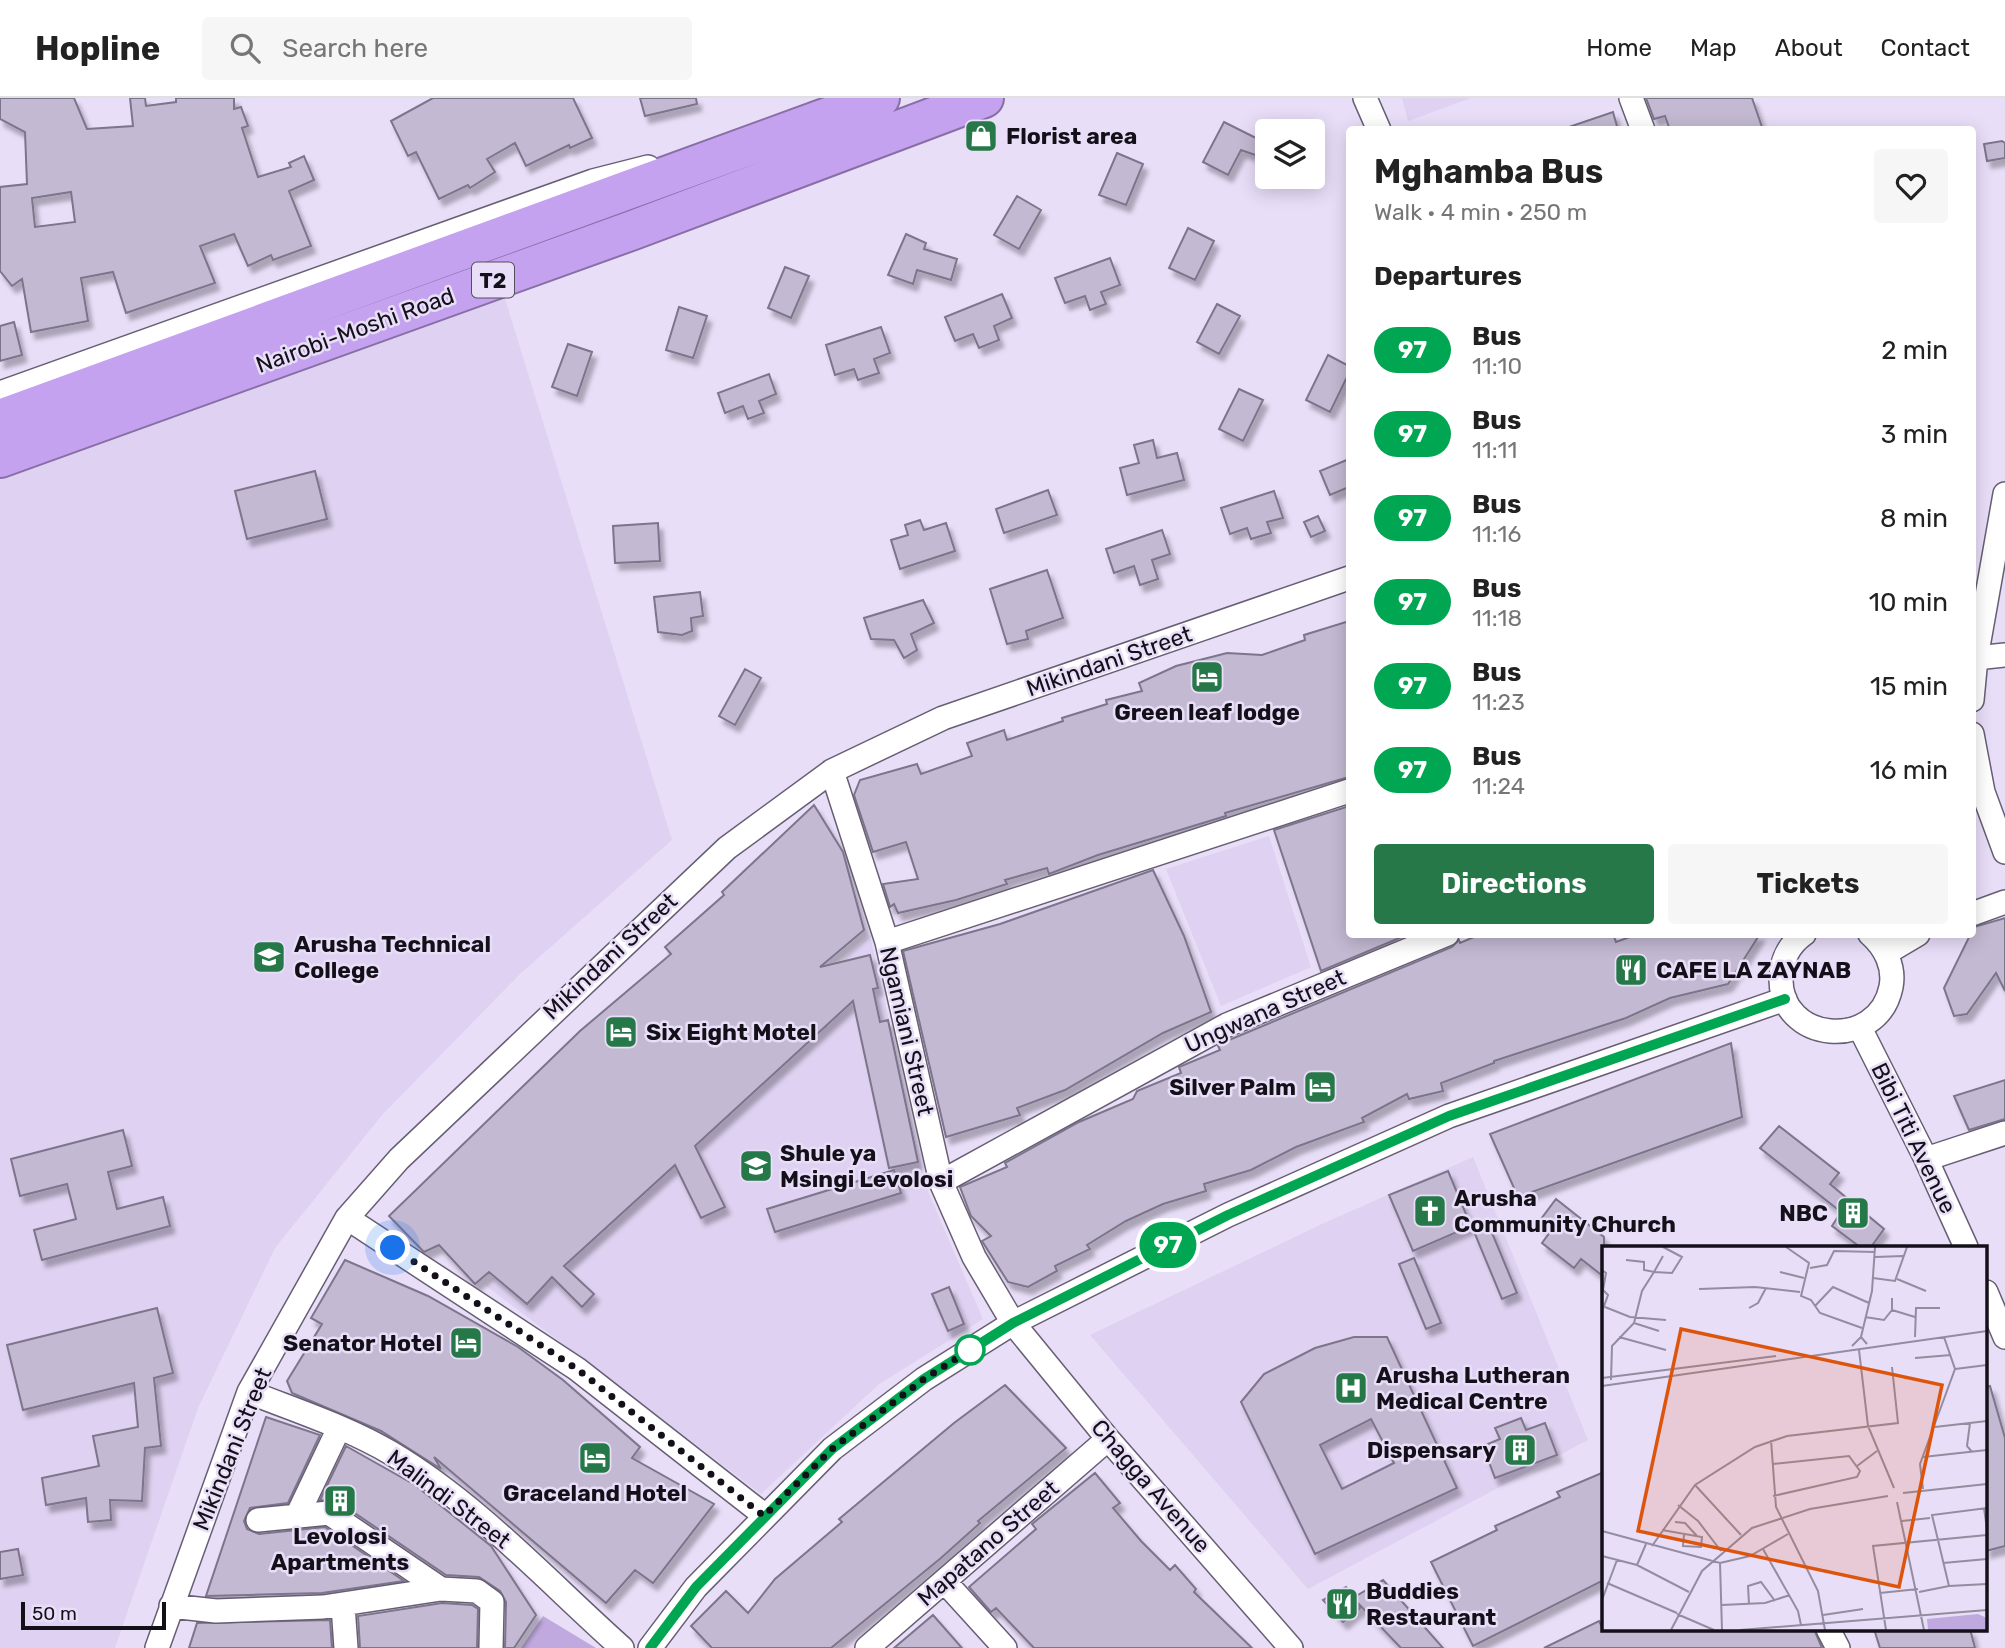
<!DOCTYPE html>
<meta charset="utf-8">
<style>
body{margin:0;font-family:Rubik,sans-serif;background:#f6f6f6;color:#222;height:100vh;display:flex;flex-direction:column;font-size:26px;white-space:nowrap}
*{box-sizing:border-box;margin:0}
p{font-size:23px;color:#767676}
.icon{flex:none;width:38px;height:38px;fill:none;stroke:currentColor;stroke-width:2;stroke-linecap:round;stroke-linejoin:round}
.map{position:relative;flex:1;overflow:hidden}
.sheet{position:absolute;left:1346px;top:28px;width:630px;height:812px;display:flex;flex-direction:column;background:#fff;border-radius:7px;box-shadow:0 4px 18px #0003}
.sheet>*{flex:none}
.badge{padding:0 14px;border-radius:23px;font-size:24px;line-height:46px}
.buttons{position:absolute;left:1255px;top:21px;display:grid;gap:14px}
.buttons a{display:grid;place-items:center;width:70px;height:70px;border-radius:7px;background:#fff;box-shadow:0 4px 18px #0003;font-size:35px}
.scale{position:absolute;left:21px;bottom:18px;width:145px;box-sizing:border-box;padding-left:7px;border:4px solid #141019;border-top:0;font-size:19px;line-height:24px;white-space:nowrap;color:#141019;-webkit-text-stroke:5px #e9def8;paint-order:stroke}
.you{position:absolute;width:35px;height:35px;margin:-18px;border:5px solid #fff;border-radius:50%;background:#1a73e8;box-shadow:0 0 0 10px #1a73e833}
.map>.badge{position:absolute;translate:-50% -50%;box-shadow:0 0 0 4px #fff}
h2{padding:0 28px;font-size:26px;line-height:63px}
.round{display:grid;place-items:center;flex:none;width:74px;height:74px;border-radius:7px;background:#f6f6f6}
.head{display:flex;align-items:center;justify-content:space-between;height:119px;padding:0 28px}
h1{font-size:33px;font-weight:700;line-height:52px}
.button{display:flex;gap:14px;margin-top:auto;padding:14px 28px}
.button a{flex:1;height:80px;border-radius:7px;background:#267849;color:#fff;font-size:28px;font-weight:700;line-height:80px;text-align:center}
.button a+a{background:#f6f6f6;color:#222}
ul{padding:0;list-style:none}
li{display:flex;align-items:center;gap:21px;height:84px;padding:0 28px}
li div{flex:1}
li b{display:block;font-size:26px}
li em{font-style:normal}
li .badge{min-width:77px;font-weight:700;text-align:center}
header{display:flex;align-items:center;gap:42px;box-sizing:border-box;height:98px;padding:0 35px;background:#fff;border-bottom:2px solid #e0e0e0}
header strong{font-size:33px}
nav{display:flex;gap:38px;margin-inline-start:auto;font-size:24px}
.search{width:490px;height:63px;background:#f6f6f6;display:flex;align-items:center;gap:18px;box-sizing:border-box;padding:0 24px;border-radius:7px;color:#767676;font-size:26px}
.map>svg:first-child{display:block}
.built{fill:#ded1f1}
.green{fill:#c0a9de}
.building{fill:#c3b9d2;stroke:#7d748b;stroke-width:2;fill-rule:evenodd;filter:url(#shadow)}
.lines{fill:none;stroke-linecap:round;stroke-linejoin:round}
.street-casing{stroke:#675e74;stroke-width:26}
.highway-casing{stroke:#876fa5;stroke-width:42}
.street{stroke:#fff;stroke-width:23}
.highway{stroke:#c5a2f0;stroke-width:38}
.line-casing{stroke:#fff;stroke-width:16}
.line{stroke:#00a651;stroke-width:10}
.walk{stroke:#141019;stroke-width:7;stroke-dasharray:0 12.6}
.stop-dot{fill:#fff;stroke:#00a651;stroke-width:3.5}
.labels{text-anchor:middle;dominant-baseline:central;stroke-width:5;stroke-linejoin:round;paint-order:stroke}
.shield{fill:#e9def8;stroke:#544e5c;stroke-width:2}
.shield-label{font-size:21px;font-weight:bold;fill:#141019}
.poi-label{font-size:23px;font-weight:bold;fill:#141019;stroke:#e9def8;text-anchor:start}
.street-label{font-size:23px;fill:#141019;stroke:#e9def8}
.inset-road{fill:none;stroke:#948c9f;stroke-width:2}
.view{fill:#dd550d;fill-opacity:0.15;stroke:#dd550d;stroke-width:3.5}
.inset-edge{fill:none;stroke:#141019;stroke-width:3.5}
</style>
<header>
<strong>Hopline</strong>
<div class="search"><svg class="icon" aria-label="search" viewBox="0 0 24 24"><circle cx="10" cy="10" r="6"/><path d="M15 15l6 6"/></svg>Search here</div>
<nav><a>Home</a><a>Map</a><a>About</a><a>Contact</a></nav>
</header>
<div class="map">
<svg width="2005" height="1550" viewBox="0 0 2005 1550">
<defs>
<filter id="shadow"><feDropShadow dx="4.5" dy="7" stdDeviation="2" flood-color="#0004"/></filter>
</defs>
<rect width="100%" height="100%" fill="#e9def8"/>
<path class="built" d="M1402 0H1471L1408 23Z
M502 191 672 742 521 875 382 1017 275 1150 198 1310 115 1550H0V374Z
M1269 738 1311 869 1221 908 1166 771Z
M870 837 926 1089 983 1221 878 1287 761 1396 485 1187Z
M1473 1059 1588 1342 1308 1491 1090 1237 1322 1126Z"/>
<path class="green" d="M543 1518 596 1550H521Z"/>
<path class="building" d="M0 0H74L87 31 133 28 130 0H145L146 8 176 4V0H234V11L241 9 248 28 242 30 258 79 291 69 289 65 304 58 314 82 289 93 311 148 273 162 271 157 248 168 234 136 200 148 215 185 126 215 113 174 81 180 88 223 31 234 22 181 12 188 0 173V89L27 86 25 34 0 21ZM71 94 75 124 35 129 32 100Z
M433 0H573L592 40 570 50 569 47 526 68 515 45 487 61 495 74 470 90 468 87 439 101 416 54 408 58 391 23Z
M640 0H696L697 6 645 18Z
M1646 0H1752L1763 32H1670L1665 18 1654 21Z
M1613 14 1618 32H1569V29Z
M1224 24 1266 45 1261 59 1241 52 1228 77 1203 64Z
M2002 43 2005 45V60L1987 63 1984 46Z
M1117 55 1143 66 1126 107 1099 97Z
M1017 98 1041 112 1019 151 994 137Z
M1188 130 1214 143 1195 182 1169 170Z
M906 136 926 145 924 151 957 161 951 182 917 172 913 186 888 177Z
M1110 160 1120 187 1101 194 1106 206 1090 212 1085 198 1065 205 1055 180Z
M785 169 809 178 791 220 768 210Z
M1002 196 1012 220 994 228 999 242 979 250 973 236 955 243 945 219Z
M1217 206 1240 218 1219 256 1197 244Z
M679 209 707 218 693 260 666 252Z
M14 224 22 257 0 263V228Z
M881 229 890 255 874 261 879 275 858 282 854 271 835 277 826 247Z
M568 246 592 254 577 298 552 289Z
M1328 257 1349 268V275L1330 314 1306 302Z
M769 276 776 296 759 303 764 315 748 321 743 308 725 315 718 295Z
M1239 291 1263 302 1243 343 1219 331Z
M1153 342 1157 360 1177 355 1184 382 1127 397 1120 370 1139 365 1134 347Z
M1349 361V389L1330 397 1320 373Z
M315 373 327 421 247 441 235 393Z
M1048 392 1057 417 1004 435 996 411Z
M1274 393 1283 420 1267 424 1271 435 1251 441 1247 430 1230 436 1221 410Z
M1318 418 1325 433 1311 439 1304 424Z
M920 422 924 432 946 425 955 453 900 471 891 442 908 437 905 427Z
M658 425 660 463 615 465 613 428Z
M1162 432 1170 456 1152 462 1158 481 1140 487 1134 468 1114 475 1106 451Z
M1047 472 1063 520 1026 533 1028 541 1007 546 990 491Z
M700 494 703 518 691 520 692 533 682 537 658 534 654 499Z
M923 502 934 525 911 536 917 552 904 560 894 542 871 541 864 520Z
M1349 523V679L1225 715 1226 718 1098 757 1049 776 1047 770 1005 782 1007 786 956 802 898 815 894 806 890 809 883 786 918 781 906 744 873 754 854 697 860 682 917 666 921 676 972 658 967 645 1004 632 1007 642 1063 623 1062 620 1107 606 1106 602 1142 593 1139 585 1176 568 1227 555 1262 557 1305 542 1304 537Z
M745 571 761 580 735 627 719 618Z
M814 707 843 754 864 832 820 869 870 857 878 890 873 891 880 924 888 922 918 1064 889 1070 853 903 695 1048 725 1109 701 1120 675 1067 564 1168 594 1196 582 1209 552 1179 527 1206 489 1174 475 1186 439 1147 424 1154 389 1118 580 933 671 856 665 849 724 797 722 794Z
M1349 708V836H1409L1321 873 1274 732Z
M1153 772 1184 838 1211 914 1163 935 1065 992 1017 1010 1020 1017 946 1039 903 853 1000 826Z
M2005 820V893L1996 875 1967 916 1954 918 1944 890 1974 829Z
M1481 836H1613L1616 844 1638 836H1760L1728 886 1670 900 1626 920 1494 963V965L1441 985 1443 993 1409 1001 1407 996 1362 1020 1364 1024 1296 1049 1251 1072 1204 1086 1206 1093 1163 1106 1126 1123 1087 1147 1090 1151 1055 1168 1057 1173 1028 1189 1008 1184 982 1143 991 1138 971 1118 960 1089 1007 1069 1005 1065 1079 1024 1133 1001 1137 993 1181 975 1179 969 1220 952 1218 948 1229 942 1452 849 1459 842 1460 845Z
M1731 945 1742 1019 1518 1099 1490 1036Z
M2005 982V1021L1969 1032 1954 998Z
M1779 1028 1839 1075 1830 1086 1884 1131 1871 1149H1860L1832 1128 1841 1114 1760 1050Z
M123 1032 132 1068 108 1074 117 1111 163 1099 170 1128 42 1162 34 1132 76 1121 67 1086 20 1098 11 1061Z
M894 1072 901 1095 775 1134 767 1111Z
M1448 1073 1471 1128 1413 1153 1389 1097Z
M1556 1101 1604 1139V1179L1581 1161 1574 1170 1542 1145 1550 1134 1538 1125Z
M1490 1130 1517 1195 1502 1201 1475 1136Z
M1414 1160 1441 1225 1426 1231 1399 1166Z
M345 1162 428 1198 518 1249 563 1282 640 1349 632 1360 714 1406 653 1485 635 1472 606 1505 434 1359 441 1371 381 1333 292 1295 287 1283 322 1226 311 1220Z
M949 1189 964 1226 948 1233 932 1196Z
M157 1210 173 1275 154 1280 161 1348 145 1350 142 1403 110 1402 111 1422 88 1424 86 1400 46 1407 42 1380 99 1368 93 1338 138 1329 134 1285 23 1312 7 1247Z
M1354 1239H1387L1457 1390 1315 1456 1241 1304 1264 1276 1315 1250ZM1371 1321 1394 1365 1342 1391 1320 1347Z
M1005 1287 1066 1350 978 1423 980 1425 941 1460 831 1550H712L691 1528 726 1493 748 1515 775 1481 842 1424 839 1421 954 1325Z
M1990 1288 2005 1340V1448L1986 1453V1289Z
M266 1319 320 1337 288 1405 250 1410 244 1423 247 1431 259 1436 325 1429 404 1483 322 1495 206 1498Z
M1521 1320 1526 1332 1545 1325 1557 1357 1495 1380 1483 1348 1500 1341 1495 1330Z
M346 1348 415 1387 491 1448 536 1517 514 1550H505L506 1504 500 1493 479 1479 446 1477 337 1403 320 1402Z
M1604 1374V1482L1473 1548 1431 1464 1497 1432 1495 1428 1560 1399 1557 1394Z
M1095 1375 1120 1405 1113 1410 1141 1443 1170 1472 1175 1467 1196 1491 1194 1494 1252 1550H1034L996 1510 991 1514 969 1489 1036 1431 1032 1426Z
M18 1451 23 1477 0 1481V1454Z
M1383 1482 1443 1550H1401L1353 1500Z
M1346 1489 1360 1510 1343 1524 1323 1502Z
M442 1505 472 1507 478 1511 477 1550H360L358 1518Z
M933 1517 962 1550H894Z
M330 1522 332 1550H189L197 1525Z
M1599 1523 1603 1531H1814L1822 1550H1544Z
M1874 1531H1970L1975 1550H1880Z"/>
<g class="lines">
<defs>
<path id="street" d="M1365 0 1379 32
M1631 0 1643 32
M0 295 593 83 648 69
M1976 560 2005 557
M1972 602 1976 560 2005 396
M1972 636 1983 694 2005 754
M832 673 887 844 941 1084 974 1159 1013 1225 1108 1341 1291 1550
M1972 816 2005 804
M1804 836C1790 846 1782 861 1781 878 1778 945 1878 954 1891 889 1895 869 1885 849 1870 836
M887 844 1349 693
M1886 855 1918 836
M1860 930 1926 1061 1966 1149
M1926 1061 2005 1035
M941 1084 1227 927 1447 836
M347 1120 577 1271 764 1417
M1986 1194 2005 1239
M249 1294C297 1313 347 1329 391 1355 478 1407 547 1483 622 1550
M297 1418 339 1330
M258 1422 329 1415 441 1491
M945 1484 1005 1550
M343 1507 346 1550
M171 1508 216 1513 323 1509 441 1491 477 1493 492 1504 491 1550
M1828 1531 1838 1550
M157 1550 249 1294 347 1120 399 1061 727 750 832 673 943 620 1349 480
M650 1550 696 1489 832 1351 924 1281 1013 1225 1228 1117 1449 1018 1785 901
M867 1550 1108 1341"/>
<path id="highway" d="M0 321 880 0
M0 360 633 132 984 0"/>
</defs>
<use href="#street" class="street-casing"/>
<use href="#highway" class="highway-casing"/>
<use href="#street" class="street"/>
<use href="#highway" class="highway"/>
</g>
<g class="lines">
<defs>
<path id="line" d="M650 1550 696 1489 832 1351 924 1281 1013 1225 1228 1117 1449 1018 1785 901"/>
</defs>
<use href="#line" class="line-casing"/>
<use href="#line" class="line"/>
<path class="walk" d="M393 1150 577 1271 764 1418 832 1351 924 1281 970 1252"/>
</g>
<defs>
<symbol id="shop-square" viewBox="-11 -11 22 22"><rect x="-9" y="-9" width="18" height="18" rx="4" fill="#267849" stroke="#e9def8"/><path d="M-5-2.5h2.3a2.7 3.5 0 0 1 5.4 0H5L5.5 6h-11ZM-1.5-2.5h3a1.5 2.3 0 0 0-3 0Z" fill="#fff"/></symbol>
<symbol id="hotel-square" viewBox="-11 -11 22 22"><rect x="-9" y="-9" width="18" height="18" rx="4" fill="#267849" stroke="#e9def8"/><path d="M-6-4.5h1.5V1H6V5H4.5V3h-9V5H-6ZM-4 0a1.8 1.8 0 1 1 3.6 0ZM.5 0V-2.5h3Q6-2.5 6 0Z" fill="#fff"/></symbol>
<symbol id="university-square" viewBox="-11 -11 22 22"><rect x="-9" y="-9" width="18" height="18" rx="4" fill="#267849" stroke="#e9def8"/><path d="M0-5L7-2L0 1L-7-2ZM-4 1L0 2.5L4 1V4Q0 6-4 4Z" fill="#fff"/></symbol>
<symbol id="restaurant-square" viewBox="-11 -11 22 22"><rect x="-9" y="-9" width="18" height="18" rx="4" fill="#267849" stroke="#e9def8"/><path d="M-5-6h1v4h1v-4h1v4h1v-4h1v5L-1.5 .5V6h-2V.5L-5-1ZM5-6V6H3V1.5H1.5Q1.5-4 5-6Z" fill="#fff"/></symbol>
<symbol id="school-square" viewBox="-11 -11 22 22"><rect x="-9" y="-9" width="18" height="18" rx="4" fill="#267849" stroke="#e9def8"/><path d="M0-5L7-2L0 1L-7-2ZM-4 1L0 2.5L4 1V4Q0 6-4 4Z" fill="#fff"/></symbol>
<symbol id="church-square" viewBox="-11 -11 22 22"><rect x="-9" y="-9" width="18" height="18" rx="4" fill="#267849" stroke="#e9def8"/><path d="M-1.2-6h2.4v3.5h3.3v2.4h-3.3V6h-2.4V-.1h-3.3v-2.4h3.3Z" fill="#fff"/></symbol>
<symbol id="building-square" viewBox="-11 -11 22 22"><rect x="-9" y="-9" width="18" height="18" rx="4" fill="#267849" stroke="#e9def8"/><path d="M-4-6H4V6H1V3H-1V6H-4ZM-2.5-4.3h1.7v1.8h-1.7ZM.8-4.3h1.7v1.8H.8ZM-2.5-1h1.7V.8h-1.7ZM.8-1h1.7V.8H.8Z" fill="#fff"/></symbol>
<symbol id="hospital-square" viewBox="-11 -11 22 22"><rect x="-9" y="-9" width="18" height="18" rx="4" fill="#267849" stroke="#e9def8"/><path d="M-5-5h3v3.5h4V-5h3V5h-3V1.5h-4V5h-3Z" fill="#fff"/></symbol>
</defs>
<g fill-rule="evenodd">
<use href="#shop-square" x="962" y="19" width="38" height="38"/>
<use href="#hotel-square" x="1188" y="560" width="38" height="38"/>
<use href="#university-square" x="250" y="840" width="38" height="38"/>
<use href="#restaurant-square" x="1612" y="853" width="38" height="38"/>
<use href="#hotel-square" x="602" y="915" width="38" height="38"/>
<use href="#hotel-square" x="1301" y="970" width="38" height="38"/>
<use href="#school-square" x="737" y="1049" width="38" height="38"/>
<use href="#church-square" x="1411" y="1094" width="38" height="38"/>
<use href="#building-square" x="1834" y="1096" width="38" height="38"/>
<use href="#hotel-square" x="447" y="1226" width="38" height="38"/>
<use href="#hospital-square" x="1332" y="1271" width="38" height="38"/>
<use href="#building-square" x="1501" y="1333" width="38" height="38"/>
<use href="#hotel-square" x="576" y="1341" width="38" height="38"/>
<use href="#building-square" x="321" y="1384" width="38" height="38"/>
<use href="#restaurant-square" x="1323" y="1487" width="38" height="38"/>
</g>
<circle class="stop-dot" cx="970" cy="1252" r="14"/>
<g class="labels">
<rect class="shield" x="472" y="164.5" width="42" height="35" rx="5"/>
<g class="shield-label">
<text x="493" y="182">T2</text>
</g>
<g class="poi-label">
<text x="1006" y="38">Florist area</text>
<text x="1207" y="614" text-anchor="middle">Green leaf lodge</text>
<text x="294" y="846">Arusha Technical<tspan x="294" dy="26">College</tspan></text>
<text x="1656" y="872">CAFE LA ZAYNAB</text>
<text x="646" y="934">Six Eight Motel</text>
<text x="1296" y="989" text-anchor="end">Silver Palm</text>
<text x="780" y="1055">Shule ya<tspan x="780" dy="26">Msingi Levolosi</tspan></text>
<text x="1454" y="1100">Arusha<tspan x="1454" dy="26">Community Church</tspan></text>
<text x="1828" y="1115" text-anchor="end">NBC</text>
<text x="442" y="1245" text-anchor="end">Senator Hotel</text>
<text x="1376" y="1277">Arusha Lutheran<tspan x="1376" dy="26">Medical Centre</tspan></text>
<text x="1496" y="1352" text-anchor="end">Dispensary</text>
<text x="595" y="1395" text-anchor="middle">Graceland Hotel</text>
<text x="340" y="1438" text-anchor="middle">Levolosi<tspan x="340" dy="26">Apartments</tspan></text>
<text x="1366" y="1493">Buddies<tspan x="1366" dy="26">Restaurant</tspan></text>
</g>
<g class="street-label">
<text transform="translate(355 232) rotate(-20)">Nairobi-Moshi Road</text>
<text transform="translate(1109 563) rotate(-19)">Mikindani Street</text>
<text transform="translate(610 858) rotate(-43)">Mikindani Street</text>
<text transform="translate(1265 913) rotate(-24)">Ungwana Street</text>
<text transform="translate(907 933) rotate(77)">Ngamiani Street</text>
<text transform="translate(1914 1040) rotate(64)">Bibi Titi Avenue</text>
<text transform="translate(232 1351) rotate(-68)">Mikindani Street</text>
<text transform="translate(1151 1388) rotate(49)">Chagga Avenue</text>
<text transform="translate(449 1401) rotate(37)">Malindi Street</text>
<text transform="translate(988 1445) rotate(-41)">Mapatano Street</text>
</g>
</g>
<g transform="translate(1602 1148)">
<rect width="385" height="385" fill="#e9def8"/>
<path d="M376 368 385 372V384H326L325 373Z" fill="#c0a9de"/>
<path class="inset-road" d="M184 1 207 17 199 50 209 54 218 67 260 82M273 11 301 10M24 14 42 16V24L52 26 61 10M208 22 225 19 232 5 273 6M0 24 4 27 1 44 6 49 1 63M178 26 202 32M271 32 293 35 305 1M295 33 324 45M97 43 153 41 198 46M290 52V64L313 71M213 60 231 41 267 57M3 61 28 71 64 74M147 62 156 57 164 42M263 71 282 74 290 64M32 77 57 85M17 91 64 104M259 91 270 45 273 1M313 91 314 62H338M250 100 259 91 265 98M257 104 266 180 292 242M313 112 349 109M353 123 385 119M0 132 174 110M9 134 10 100 32 77 40 45 52 26 70 27 80 11 61 1M0 140 385 85M368 177 365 200 370 206M333 181 385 175M169 194 174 261 216 345 223 384M321 211 385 204M171 218 247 210 258 225 255 231 171 250M255 220 275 205M93 239 139 289M321 243 318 218 353 123 342 91M301 247 385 238M295 256 322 384M76 259 96 275 119 305M382 262 385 283M300 275 328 272M73 276 83 277 95 290M60 284 100 291 99 301 81 300 82 289M0 285 118 317 148 310 186 288M50 300 93 239 153 201 185 190 296 177 290 121M161 303 196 365 199 379M0 310 35 319 87 346M118 317 120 384M341 317 385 313M35 319 44 298M5 337 75 367M347 340 330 269 385 262M347 340 385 338M317 346 347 340M278 347 316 343M0 354 15 314M147 358 146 340 159 336 173 355M120 359 163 357 188 349M75 368 112 384M221 369 261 363M69 384 100 325 150 282 208 263 286 250M138 384 385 364M284 384 271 300 385 289"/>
<path class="view" d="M79 83 340 139 297 341 36 285Z"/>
<rect width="385" height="385" class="inset-edge"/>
</g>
</svg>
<div class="buttons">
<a><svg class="icon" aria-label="layers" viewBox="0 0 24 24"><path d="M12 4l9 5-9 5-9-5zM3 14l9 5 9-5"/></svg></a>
</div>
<div class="scale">50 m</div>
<div class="you" style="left:393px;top:1150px"></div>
<b class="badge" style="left:1168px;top:1147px;background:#00a651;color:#fff">97</b>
<section class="sheet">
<div class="head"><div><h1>Mghamba Bus</h1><p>Walk · 4 min · 250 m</p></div><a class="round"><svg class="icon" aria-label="heart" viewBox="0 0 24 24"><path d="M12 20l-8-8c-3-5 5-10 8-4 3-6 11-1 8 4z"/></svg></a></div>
<h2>Departures</h2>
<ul>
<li><span class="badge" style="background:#00a651;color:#fff">97</span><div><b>Bus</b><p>11:10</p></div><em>2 min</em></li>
<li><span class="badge" style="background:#00a651;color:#fff">97</span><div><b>Bus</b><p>11:11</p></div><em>3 min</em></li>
<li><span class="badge" style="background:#00a651;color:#fff">97</span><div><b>Bus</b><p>11:16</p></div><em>8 min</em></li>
<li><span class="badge" style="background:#00a651;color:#fff">97</span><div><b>Bus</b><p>11:18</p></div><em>10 min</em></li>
<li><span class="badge" style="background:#00a651;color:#fff">97</span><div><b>Bus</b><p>11:23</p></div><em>15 min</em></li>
<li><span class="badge" style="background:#00a651;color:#fff">97</span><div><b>Bus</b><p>11:24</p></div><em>16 min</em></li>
</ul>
<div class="button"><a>Directions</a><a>Tickets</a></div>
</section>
</div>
